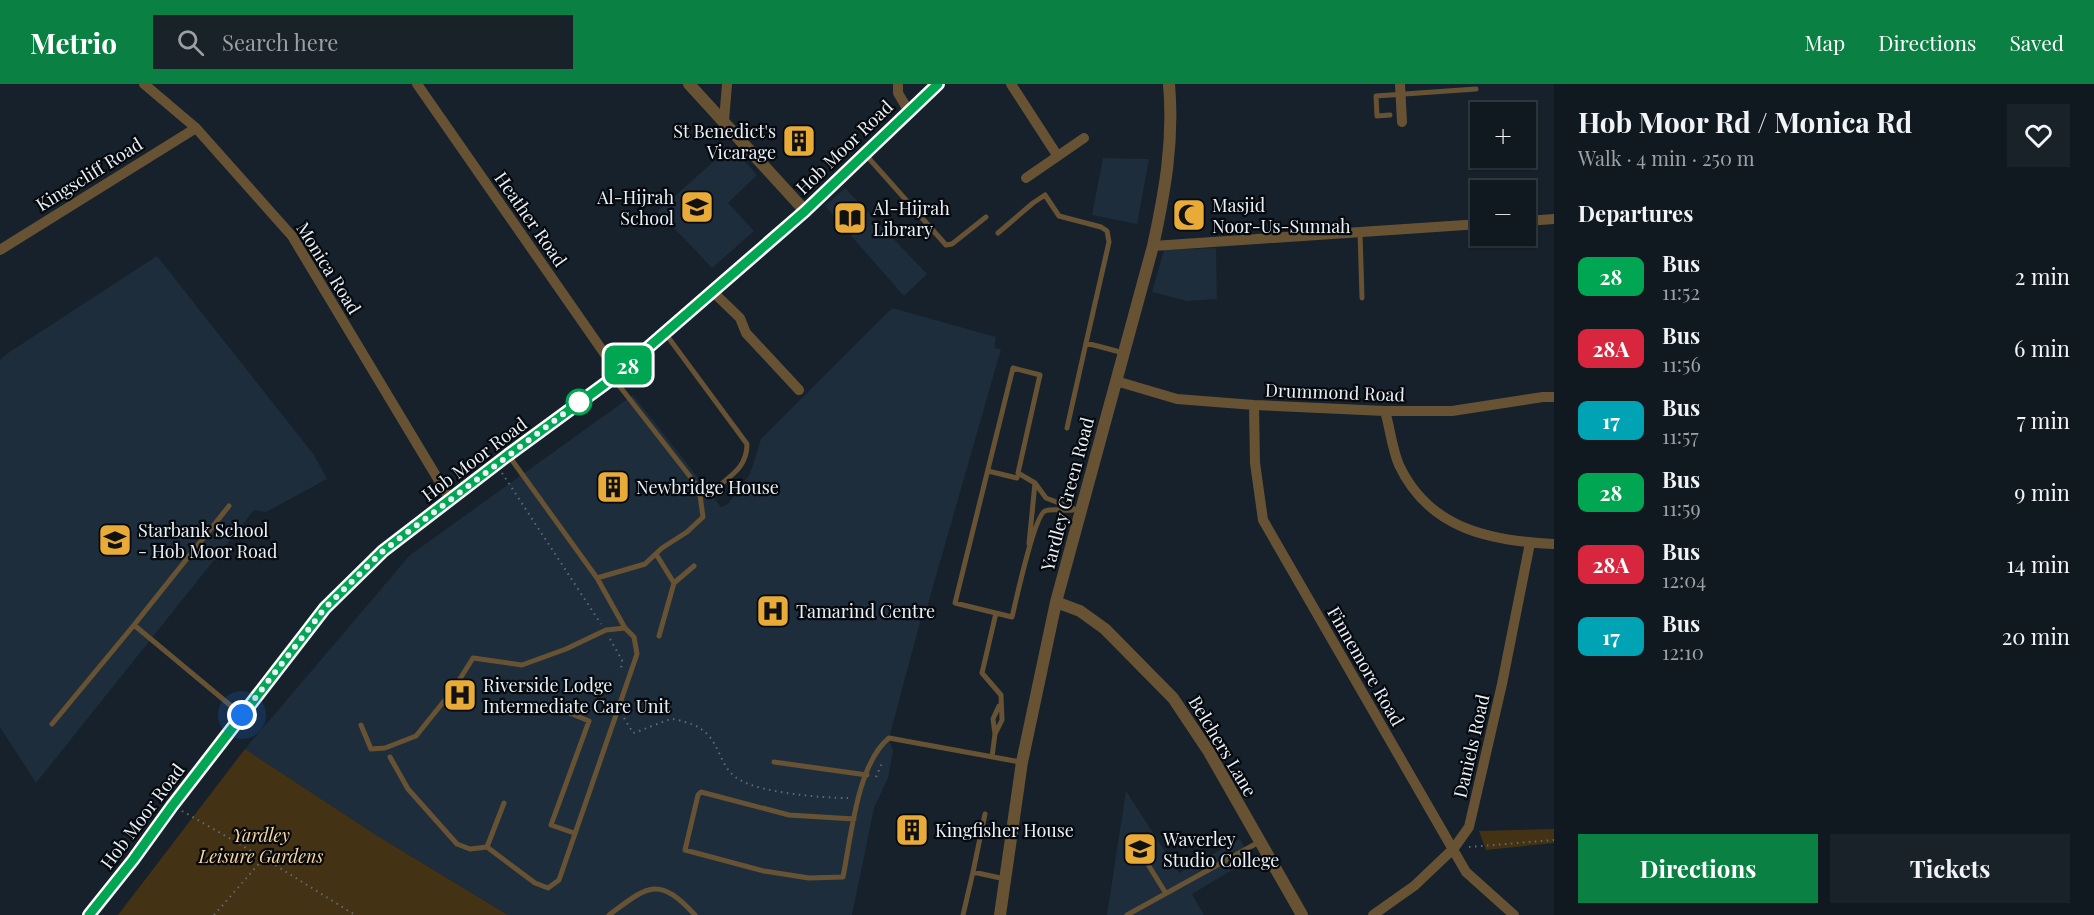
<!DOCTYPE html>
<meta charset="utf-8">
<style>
body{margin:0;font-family:"Playfair Display",serif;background:#192229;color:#f1f3f6;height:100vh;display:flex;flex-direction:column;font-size:22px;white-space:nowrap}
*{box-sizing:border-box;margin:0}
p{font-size:20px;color:#9ca0a5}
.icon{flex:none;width:33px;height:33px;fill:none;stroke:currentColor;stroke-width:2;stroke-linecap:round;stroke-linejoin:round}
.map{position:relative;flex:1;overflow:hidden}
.details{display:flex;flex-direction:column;background:#101920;width:540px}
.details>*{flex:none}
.badge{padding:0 12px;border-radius:9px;font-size:21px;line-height:39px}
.buttons{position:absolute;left:1470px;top:18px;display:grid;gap:12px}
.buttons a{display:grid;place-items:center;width:66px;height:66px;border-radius:0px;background:#101920;box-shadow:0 2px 4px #0004,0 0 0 2px #30383e;font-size:30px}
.you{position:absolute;width:30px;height:30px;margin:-15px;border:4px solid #fff;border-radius:50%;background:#1a73e8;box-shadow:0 0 0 9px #1a73e833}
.map>.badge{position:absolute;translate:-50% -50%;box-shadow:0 0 0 3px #fff}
h2{padding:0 24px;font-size:22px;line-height:54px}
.round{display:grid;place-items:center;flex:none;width:63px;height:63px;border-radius:0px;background:#192229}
.overview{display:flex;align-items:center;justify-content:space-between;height:102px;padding:0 24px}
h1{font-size:28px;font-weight:700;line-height:45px}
.action{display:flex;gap:12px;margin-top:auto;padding:12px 24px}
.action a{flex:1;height:69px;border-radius:0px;background:#0b8043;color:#fff;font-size:24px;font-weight:700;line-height:69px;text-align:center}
.action a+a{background:#192229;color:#f1f3f6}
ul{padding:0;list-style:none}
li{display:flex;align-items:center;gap:18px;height:72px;padding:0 24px}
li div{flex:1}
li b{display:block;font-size:22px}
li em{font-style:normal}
li .badge{min-width:66px;font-weight:700;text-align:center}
header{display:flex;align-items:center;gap:36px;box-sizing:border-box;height:84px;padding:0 30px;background:#0b8043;color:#fff}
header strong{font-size:28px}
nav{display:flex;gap:33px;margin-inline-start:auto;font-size:21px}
.search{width:420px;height:54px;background:#192229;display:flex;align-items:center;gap:15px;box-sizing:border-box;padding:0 21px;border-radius:0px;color:#9ca0a5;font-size:22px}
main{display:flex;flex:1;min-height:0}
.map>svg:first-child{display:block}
.built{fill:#1d2d3b}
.green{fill:#443215}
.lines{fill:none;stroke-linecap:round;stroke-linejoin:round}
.path{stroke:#626b74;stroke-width:2;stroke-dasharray:1.5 4.5;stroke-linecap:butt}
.service{stroke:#675334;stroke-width:5}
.minor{stroke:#675334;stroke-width:10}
.tertiary{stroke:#675334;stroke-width:12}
.line-casing{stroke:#fff;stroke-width:14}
.line{stroke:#00a651;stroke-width:9}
.walk{stroke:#e9f0f7;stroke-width:6;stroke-dasharray:0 10.8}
.stop-dot{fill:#fff;stroke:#00a651;stroke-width:3}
.labels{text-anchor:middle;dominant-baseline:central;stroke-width:4.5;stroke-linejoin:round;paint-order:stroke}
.poi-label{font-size:18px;fill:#e9f0f7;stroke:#060a0e;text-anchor:start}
.street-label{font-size:18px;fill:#e9f0f7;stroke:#060a0e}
.park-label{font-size:18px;font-style:italic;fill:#fcd69b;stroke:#060a0e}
</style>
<header>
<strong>Metrio</strong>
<div class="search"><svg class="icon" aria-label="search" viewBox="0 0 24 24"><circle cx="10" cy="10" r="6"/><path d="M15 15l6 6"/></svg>Search here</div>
<nav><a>Map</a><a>Directions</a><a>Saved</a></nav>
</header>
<main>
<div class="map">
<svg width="1554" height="831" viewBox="0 0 1554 831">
<rect width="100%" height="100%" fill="#16212b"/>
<path class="built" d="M731 62 757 91 728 119 754 147 712 184 658 127Z
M1103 74 1149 75 1137 140 1092 131Z
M845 104 927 190 904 212 825 122Z
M1216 164 1217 215 1187 217 1152 208 1164 166Z
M157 172 314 371 327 395 266 428 254 426 36 699 0 643V276L8 269Z
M892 224 996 253 994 264 1001 265 926 527H923L889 654 893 667 888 694 874 724 852 831H508L376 751 245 665 410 471 633 311 721 423 728 420 750 390 761 355Z
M1126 707 1179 789 1240 755 1251 775 1192 810 1204 831H1107Z"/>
<path class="green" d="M245 665 376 751 508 831H118Z
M1554 745V759L1486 766 1479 747Z"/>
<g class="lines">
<path class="path" d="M502 389 601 540
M610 555 622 576 621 585
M624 634 633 649C641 647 668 635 672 635 676 635 681 637 685 638 724 648 714 682 740 696 762 709 822 714 848 714
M876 693 882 679
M182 727 264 774 355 831
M1469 763 1554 756
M214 831 264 774"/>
<path class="service" d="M1390 31 1377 32 1376 12 1476 5
M865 70 946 161 952 160 986 133
M1360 148 1362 214
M998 149 1033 119 1045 111 1059 132 1101 143 1107 147 1109 158 1086 259
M665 249 747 360C747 384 730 392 714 406
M1067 344 1086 259 1124 269
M988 387 1017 394
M229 422 134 541 242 631
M1073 426C1065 427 1052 424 1045 427 1034 432 1016 517 1012 533L955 519 1013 284 1040 291 1018 389 1035 399 1046 414 1080 427
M1029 460 1035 399
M656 470 674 499 659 552
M597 494 645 480 662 464 687 448 703 433 699 404 614 295
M674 499 694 482
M565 627 589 637 551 741 574 749
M52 640 134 541
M361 641 371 665 385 664 416 652 453 606 473 574 522 581 566 565 606 546 625 544
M995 650 1002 636 1001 611 982 589 996 529
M390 673 408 705 457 760 470 765 487 763 535 799 548 804 559 796 637 570 634 553 625 544 597 494 509 372
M992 673 995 650 993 635 999 622
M774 678 867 691
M854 735 789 731 701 708 698 711 685 766 764 787 809 794 843 793C851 754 857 680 889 654L1020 678
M1133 756 1165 808
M487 763 504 719
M973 788 985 730
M609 831C648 802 658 791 695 831
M963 831 973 788 1005 795
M1127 831 1259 758"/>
<path class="minor" d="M144 0 196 44 292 152 450 415
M417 0 618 289
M898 0V9L908 26
M1011 0 1057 71
M1400 0 1402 38
M724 37 727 0
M1026 94 1084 54
M1526 137 1554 135
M1153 162 1480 140
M0 166 196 44
M712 207 740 234 746 249 799 306
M1116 297 1177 315 1254 321 1385 327H1452L1543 313H1554
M1254 321 1255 379 1263 436 1466 788 1514 831
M1385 327C1390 344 1392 365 1399 381 1429 445 1490 457 1554 460
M1373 831 1414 802 1454 764 1469 743 1502 600 1530 459"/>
<path class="tertiary" d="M689 0 805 127
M1056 518 1080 527 1105 545 1173 614 1209 668 1302 831
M89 831 133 776 172 722 325 524 383 467 508 371 613 294 805 127 938 0
M1000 831 1022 678 1056 518 1153 162C1165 107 1174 57 1169 0"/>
</g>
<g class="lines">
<defs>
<path id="line" d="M89 831 133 776 172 722 325 524 383 467 508 371 613 294 805 127 938 0"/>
</defs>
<use href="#line" class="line-casing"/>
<use href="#line" class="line"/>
<path class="walk" d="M242 631 325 524 383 467 579 318"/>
</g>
<defs>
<symbol id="building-square" viewBox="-11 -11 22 22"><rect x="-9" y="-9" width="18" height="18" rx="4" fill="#e9ab38" stroke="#060a0e"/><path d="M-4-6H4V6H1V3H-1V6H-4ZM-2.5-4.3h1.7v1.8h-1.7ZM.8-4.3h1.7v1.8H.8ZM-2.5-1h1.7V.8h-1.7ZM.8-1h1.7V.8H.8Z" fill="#111"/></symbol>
<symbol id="school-square" viewBox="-11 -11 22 22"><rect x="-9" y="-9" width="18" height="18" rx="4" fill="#e9ab38" stroke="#060a0e"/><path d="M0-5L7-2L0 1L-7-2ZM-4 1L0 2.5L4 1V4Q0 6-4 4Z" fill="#111"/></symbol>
<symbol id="mosque-square" viewBox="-11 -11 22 22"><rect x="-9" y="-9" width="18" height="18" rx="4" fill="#e9ab38" stroke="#060a0e"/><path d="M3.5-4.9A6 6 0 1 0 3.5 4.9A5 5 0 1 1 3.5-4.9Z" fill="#111"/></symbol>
<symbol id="library-square" viewBox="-11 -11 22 22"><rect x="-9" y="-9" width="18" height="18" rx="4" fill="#e9ab38" stroke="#060a0e"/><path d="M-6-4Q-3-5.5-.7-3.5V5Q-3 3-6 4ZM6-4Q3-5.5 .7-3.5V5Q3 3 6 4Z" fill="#111"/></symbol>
<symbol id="hospital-square" viewBox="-11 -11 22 22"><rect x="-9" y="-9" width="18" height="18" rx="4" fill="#e9ab38" stroke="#060a0e"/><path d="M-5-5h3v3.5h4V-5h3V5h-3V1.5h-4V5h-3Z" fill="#111"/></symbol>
</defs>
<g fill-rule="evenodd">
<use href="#building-square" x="780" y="38" width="38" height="38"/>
<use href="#school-square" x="678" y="104" width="38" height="38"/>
<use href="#mosque-square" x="1170" y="112" width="38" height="38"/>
<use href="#library-square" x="831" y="115" width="38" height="38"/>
<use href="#building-square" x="594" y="384" width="38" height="38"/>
<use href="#school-square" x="96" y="437" width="38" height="38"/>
<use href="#hospital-square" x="754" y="508" width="38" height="38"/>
<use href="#hospital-square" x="441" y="592" width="38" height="38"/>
<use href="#building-square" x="893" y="727" width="38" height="38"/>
<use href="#school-square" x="1121" y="746" width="38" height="38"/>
</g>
<circle class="stop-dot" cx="579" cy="318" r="12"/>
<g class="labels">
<g class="poi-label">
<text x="776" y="47" text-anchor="end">St Benedict's<tspan x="776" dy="21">Vicarage</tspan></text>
<text x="674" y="113" text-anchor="end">Al-Hijrah<tspan x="674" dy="21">School</tspan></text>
<text x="1212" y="121">Masjid<tspan x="1212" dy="21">Noor-Us-Sunnah</tspan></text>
<text x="873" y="124">Al-Hijrah<tspan x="873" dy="21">Library</tspan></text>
<text x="636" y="403">Newbridge House</text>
<text x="138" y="446">Starbank School<tspan x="138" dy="21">- Hob Moor Road</tspan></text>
<text x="796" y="527">Tamarind Centre</text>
<text x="483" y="601">Riverside Lodge<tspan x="483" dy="21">Intermediate Care Unit</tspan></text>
<text x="935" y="746">Kingfisher House</text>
<text x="1163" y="755">Waverley<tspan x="1163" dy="21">Studio College</tspan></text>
</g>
<g class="street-label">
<text transform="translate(844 63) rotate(-44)">Hob Moor Road</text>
<text transform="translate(89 90) rotate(-32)">Kingscliff Road</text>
<text transform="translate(531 135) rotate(55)">Heather Road</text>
<text transform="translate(329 184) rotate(58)">Monica Road</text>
<text transform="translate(1335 308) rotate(2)">Drummond Road</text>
<text transform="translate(474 375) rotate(-37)">Hob Moor Road</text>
<text transform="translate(1067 410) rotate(-75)">Yardley Green Road</text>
<text transform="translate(1366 582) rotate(60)">Finnemore Road</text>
<text transform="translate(1223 662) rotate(59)">Belchers Lane</text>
<text transform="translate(1471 662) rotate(-77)">Daniels Road</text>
<text transform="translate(142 732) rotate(-53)">Hob Moor Road</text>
</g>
<g class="park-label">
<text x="261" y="751">Yardley<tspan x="261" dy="21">Leisure Gardens</tspan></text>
</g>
</g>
</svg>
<div class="buttons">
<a>+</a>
<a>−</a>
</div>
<div class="you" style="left:242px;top:631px"></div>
<b class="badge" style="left:628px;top:281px;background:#00a651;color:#fff">28</b>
</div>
<section class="details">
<div class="overview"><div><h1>Hob Moor Rd / Monica Rd</h1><p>Walk · 4 min · 250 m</p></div><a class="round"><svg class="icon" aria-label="heart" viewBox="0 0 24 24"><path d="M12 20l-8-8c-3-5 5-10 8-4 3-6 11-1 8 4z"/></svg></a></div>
<h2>Departures</h2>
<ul>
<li><span class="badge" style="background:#00a651;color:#fff">28</span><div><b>Bus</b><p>11:52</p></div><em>2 min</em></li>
<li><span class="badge" style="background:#d7263d;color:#fff">28A</span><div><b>Bus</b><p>11:56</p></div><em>6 min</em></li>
<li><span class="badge" style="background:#00a3b4;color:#fff">17</span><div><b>Bus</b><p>11:57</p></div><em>7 min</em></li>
<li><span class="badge" style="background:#00a651;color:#fff">28</span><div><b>Bus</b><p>11:59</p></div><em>9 min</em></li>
<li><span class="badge" style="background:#d7263d;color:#fff">28A</span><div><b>Bus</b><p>12:04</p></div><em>14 min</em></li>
<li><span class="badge" style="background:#00a3b4;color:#fff">17</span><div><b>Bus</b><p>12:10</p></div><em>20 min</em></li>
</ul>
<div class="action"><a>Directions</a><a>Tickets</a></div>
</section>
</main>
